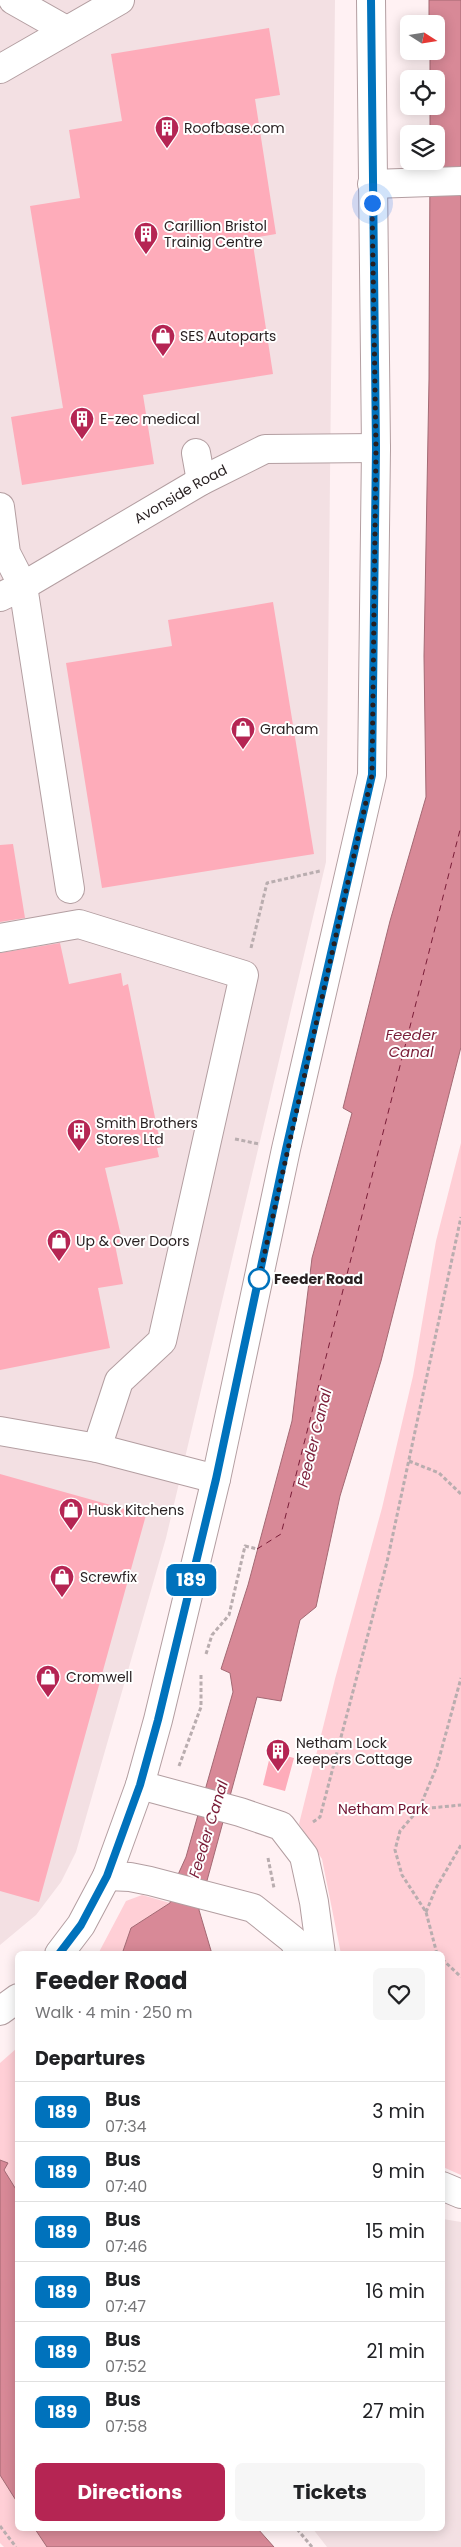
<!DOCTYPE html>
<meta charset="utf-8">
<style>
body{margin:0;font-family:Poppins,sans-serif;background:#f6f6f6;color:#202124;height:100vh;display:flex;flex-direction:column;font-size:19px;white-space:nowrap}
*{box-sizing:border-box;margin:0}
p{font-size:16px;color:#757577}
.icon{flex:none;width:28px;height:28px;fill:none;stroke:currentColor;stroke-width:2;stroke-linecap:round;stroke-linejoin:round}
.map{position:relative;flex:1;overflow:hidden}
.details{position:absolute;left:15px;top:1951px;width:430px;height:580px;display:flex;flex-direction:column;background:#fff;border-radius:8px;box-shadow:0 2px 12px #0003}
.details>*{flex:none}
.badge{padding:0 10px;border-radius:8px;font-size:18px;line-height:32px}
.needle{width:32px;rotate:102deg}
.tools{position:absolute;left:400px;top:15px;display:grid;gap:10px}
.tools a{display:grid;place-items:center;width:45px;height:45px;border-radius:8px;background:#fff;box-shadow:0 2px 12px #0003;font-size:25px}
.you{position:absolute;width:25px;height:25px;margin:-12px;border:4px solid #fff;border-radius:50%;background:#1a73e8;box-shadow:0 0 0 8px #1a73e833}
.map>.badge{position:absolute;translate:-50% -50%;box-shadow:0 0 0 2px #fff}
h2{padding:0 20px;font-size:19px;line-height:45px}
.round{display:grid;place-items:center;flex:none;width:52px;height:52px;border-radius:8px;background:#f6f6f6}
.overview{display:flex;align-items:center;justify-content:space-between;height:85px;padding:0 20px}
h1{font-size:24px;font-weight:700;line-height:38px}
.primary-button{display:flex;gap:10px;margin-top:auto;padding:10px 20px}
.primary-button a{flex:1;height:58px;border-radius:8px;background:#b52553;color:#fff;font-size:20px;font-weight:700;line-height:58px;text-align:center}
.primary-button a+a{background:#f6f6f6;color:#202124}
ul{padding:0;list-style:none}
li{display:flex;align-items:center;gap:15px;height:60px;padding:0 20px;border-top:1px solid #e0e0e0}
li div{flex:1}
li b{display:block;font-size:19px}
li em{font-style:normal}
li .badge{min-width:55px;font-weight:700;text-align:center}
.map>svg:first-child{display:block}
.built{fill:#f3e0e3}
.green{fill:#ffcfd6}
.water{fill:#d88997;stroke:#a36973}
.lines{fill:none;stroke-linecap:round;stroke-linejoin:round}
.ferry{stroke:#7a1d38;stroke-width:1;stroke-dasharray:6 5;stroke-linecap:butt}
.building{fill:#feacba}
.minor-casing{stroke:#b39ea1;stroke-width:30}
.path{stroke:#b9adaf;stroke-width:3;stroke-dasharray:4 2.5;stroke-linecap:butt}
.minor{stroke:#fff;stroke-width:28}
.line-casing{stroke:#fff;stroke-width:11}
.line{stroke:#0072bc;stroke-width:8}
.walk{stroke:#271f20;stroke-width:5;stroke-dasharray:0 9}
.stop-dot{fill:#fff;stroke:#0072bc;stroke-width:2.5}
.labels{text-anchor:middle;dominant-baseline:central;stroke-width:4;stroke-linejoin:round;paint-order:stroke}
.poi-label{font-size:14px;fill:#271f20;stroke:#fff;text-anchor:start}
.street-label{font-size:14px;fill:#271f20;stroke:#fff}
.stop-label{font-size:14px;font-weight:bold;fill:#271f20;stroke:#fff;text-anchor:start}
.park-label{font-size:14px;fill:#6f1130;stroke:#fff}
.water-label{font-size:15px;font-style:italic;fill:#7a1d38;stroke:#fff}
</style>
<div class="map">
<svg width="461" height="2547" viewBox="0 0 461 2547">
<rect width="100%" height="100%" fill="#fff1f3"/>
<path class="built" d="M0 0H335L326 862 166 1538 76 1852 61 1882 36 1915 0 1945Z
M443 2219 461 2222V2547H327L313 2529H442Z"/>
<path class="green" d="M461 1143V2175L443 2167 442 1954H341L322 1859 299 1824 335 1679 382 1508 413 1376 436 1241Z
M142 1895 170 1903 131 1928 122 1954H98L126 1901Z
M17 2048V2191L4 2170 8 2163 0 2160V2063Z
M0 2475 17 2502 18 2529H35L47 2547H4L0 2543Z"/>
<path class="water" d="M429 0H461V1047L381 1361 340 1496 316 1607 300 1620 281 1701 257 1697 199 1910 212 1954H122L131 1928 170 1903 176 1879 186 1857 233 1692 230 1673 221 1669 248 1585 292 1421 312 1258 352 1113 343 1108 390 921 426 797 424 656 429 379 430 161H436V134H430V106H436V79H430V51H436V24H429Z
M0 2160 8 2163 4 2170 17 2191V2502L0 2475Z
M35 2529H258L274 2547H47Z"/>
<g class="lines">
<path class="ferry" d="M257 1549 281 1534 461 826"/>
</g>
<path class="building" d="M269 28 280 95 255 99 276 234 252 238 273 374 143 395 154 464 22 485 11 417 63 408 30 206 80 198 69 130 122 121 111 54Z
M273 602 314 854 102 888 66 663 172 646 168 620Z
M13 844 25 918 0 922V845Z
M60 943 69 984 121 973 123 986 128 984 161 1147 157 1148 159 1157 105 1168 123 1244 115 1245 123 1284 98 1288 110 1348 0 1370V953Z
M0 1474 146 1515 39 1902 0 1891Z
M271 1752 294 1758 285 1791 263 1785Z"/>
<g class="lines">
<defs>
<g id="minor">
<path d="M13 0 66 30"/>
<path d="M0 69 120 0"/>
<path d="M372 184 461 181"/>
<path d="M196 453 201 481"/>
<path d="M0 507 6 553 23 586 70 889"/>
<path id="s1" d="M0 597 23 586 201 481 265 449 376 448"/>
<path d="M0 938 79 924 244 975 162 1341 119 1381 97 1448"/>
<path d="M0 1431 97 1448 216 1479"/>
<path d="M140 1785 240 1812 281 1826 304 1856 314 1902 321 1954"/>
<path d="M107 1876 130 1877 150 1881 253 1908 293 1940 301 1954"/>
<path d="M59 1954 81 1925 107 1876 140 1785 158 1720 216 1479 286 1149 372 775 376 448 371 0"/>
<path d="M0 2011 18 1998"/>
<path d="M442 2186 461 2194"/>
</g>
</defs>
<use href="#minor" class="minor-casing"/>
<path class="path" d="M251 948 267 883 320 871
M235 1139 259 1144
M409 1461 439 1473 461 1494
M206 1654 212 1635 229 1615 245 1546 257 1549
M179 1766 201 1707V1674
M419 1809 461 1805
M313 1822 320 1817 387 1562 461 1217
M268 1858 274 1888
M426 1912 436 1888 461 1845
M437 1954 426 1912 402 1875 395 1850 400 1831 419 1809 437 1766 461 1678
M442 1959 461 1977
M0 2526 16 2547
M297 2529 312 2547"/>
<use href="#minor" class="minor"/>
</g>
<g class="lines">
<defs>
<path id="line" d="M59 1954 81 1925 107 1876 140 1785 158 1720 216 1479 286 1149 372 775 376 448 371 0"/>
</defs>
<use href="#line" class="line-casing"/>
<use href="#line" class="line"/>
<path class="walk" d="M259 1279 257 1287 372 775 376 448 372 203"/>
</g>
<defs>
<symbol id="building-pin" viewBox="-11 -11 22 30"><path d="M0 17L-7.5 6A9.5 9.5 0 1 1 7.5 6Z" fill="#b52553" stroke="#fff"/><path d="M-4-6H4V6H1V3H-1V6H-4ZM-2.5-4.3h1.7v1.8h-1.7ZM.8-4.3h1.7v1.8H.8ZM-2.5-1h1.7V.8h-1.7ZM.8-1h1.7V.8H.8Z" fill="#fff"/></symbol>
<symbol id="shop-pin" viewBox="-11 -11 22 30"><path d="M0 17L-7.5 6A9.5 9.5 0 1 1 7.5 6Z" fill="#b52553" stroke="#fff"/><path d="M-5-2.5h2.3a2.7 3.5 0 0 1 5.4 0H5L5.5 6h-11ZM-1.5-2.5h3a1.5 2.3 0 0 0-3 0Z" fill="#fff"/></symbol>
</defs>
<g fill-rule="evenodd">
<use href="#building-pin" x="153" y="114" width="28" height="38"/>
<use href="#building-pin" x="132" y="220" width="28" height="38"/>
<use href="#shop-pin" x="149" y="322" width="28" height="38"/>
<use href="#building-pin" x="68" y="405" width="28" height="38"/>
<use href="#shop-pin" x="229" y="715" width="28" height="38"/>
<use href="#building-pin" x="65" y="1117" width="28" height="38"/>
<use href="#shop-pin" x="45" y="1227" width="28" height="38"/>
<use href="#shop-pin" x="57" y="1496" width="28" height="38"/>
<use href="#shop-pin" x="48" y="1563" width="28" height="38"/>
<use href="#shop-pin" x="34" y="1663" width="28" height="38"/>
<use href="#building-pin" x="264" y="1737" width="28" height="38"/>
</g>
<circle class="stop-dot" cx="259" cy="1279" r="10"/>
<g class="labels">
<g class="poi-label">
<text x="184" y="128">Roofbase.com</text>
<text x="164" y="226">Carillion Bristol<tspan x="164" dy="16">Trainig Centre</tspan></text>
<text x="180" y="336">SES Autoparts</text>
<text x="100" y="419">E-zec medical</text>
<text x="260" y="729">Graham</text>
<text x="96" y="1123">Smith Brothers<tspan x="96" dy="16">Stores Ltd</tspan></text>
<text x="76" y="1241">Up &amp; Over Doors</text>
<text x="88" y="1510">Husk Kitchens</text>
<text x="80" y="1577">Screwfix</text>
<text x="66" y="1677">Cromwell</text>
<text x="296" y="1743">Netham Lock<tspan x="296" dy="16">keepers Cottage</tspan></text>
</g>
<g class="street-label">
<text stroke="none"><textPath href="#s1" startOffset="208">Avonside Road</textPath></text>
</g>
<g class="stop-label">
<text x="274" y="1279">Feeder Road</text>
</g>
<g class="park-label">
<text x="383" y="1809">Netham Park</text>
</g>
<g class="water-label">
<text x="411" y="1034">Feeder<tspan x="411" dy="17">Canal</tspan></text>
<text transform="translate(314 1438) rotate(-76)">Feeder Canal</text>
<text transform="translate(208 1829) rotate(-73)">Feeder Canal</text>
</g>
</g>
</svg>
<div class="tools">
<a><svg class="needle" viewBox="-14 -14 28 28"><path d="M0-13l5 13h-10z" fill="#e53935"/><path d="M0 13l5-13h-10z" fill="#757577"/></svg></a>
<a><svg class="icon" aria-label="locate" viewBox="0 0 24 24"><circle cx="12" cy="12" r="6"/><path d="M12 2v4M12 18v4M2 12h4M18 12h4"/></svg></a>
<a><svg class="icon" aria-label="layers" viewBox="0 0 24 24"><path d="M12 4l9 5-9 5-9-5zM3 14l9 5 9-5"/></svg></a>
</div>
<div class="you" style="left:372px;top:203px"></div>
<b class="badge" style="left:191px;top:1580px;background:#0072bc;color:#fff">189</b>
<section class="details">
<div class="overview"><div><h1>Feeder Road</h1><p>Walk · 4 min · 250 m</p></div><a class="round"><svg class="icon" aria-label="heart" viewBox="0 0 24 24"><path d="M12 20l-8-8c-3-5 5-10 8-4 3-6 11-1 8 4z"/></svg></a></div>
<h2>Departures</h2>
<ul>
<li><span class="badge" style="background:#0072bc;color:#fff">189</span><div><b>Bus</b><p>07:34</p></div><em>3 min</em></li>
<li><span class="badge" style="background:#0072bc;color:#fff">189</span><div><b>Bus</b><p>07:40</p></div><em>9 min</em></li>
<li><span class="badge" style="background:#0072bc;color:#fff">189</span><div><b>Bus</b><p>07:46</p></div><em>15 min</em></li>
<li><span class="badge" style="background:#0072bc;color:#fff">189</span><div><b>Bus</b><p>07:47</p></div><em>16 min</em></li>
<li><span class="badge" style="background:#0072bc;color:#fff">189</span><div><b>Bus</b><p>07:52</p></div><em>21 min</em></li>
<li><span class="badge" style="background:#0072bc;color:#fff">189</span><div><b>Bus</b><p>07:58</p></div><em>27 min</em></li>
</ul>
<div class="primary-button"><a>Directions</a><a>Tickets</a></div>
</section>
</div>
